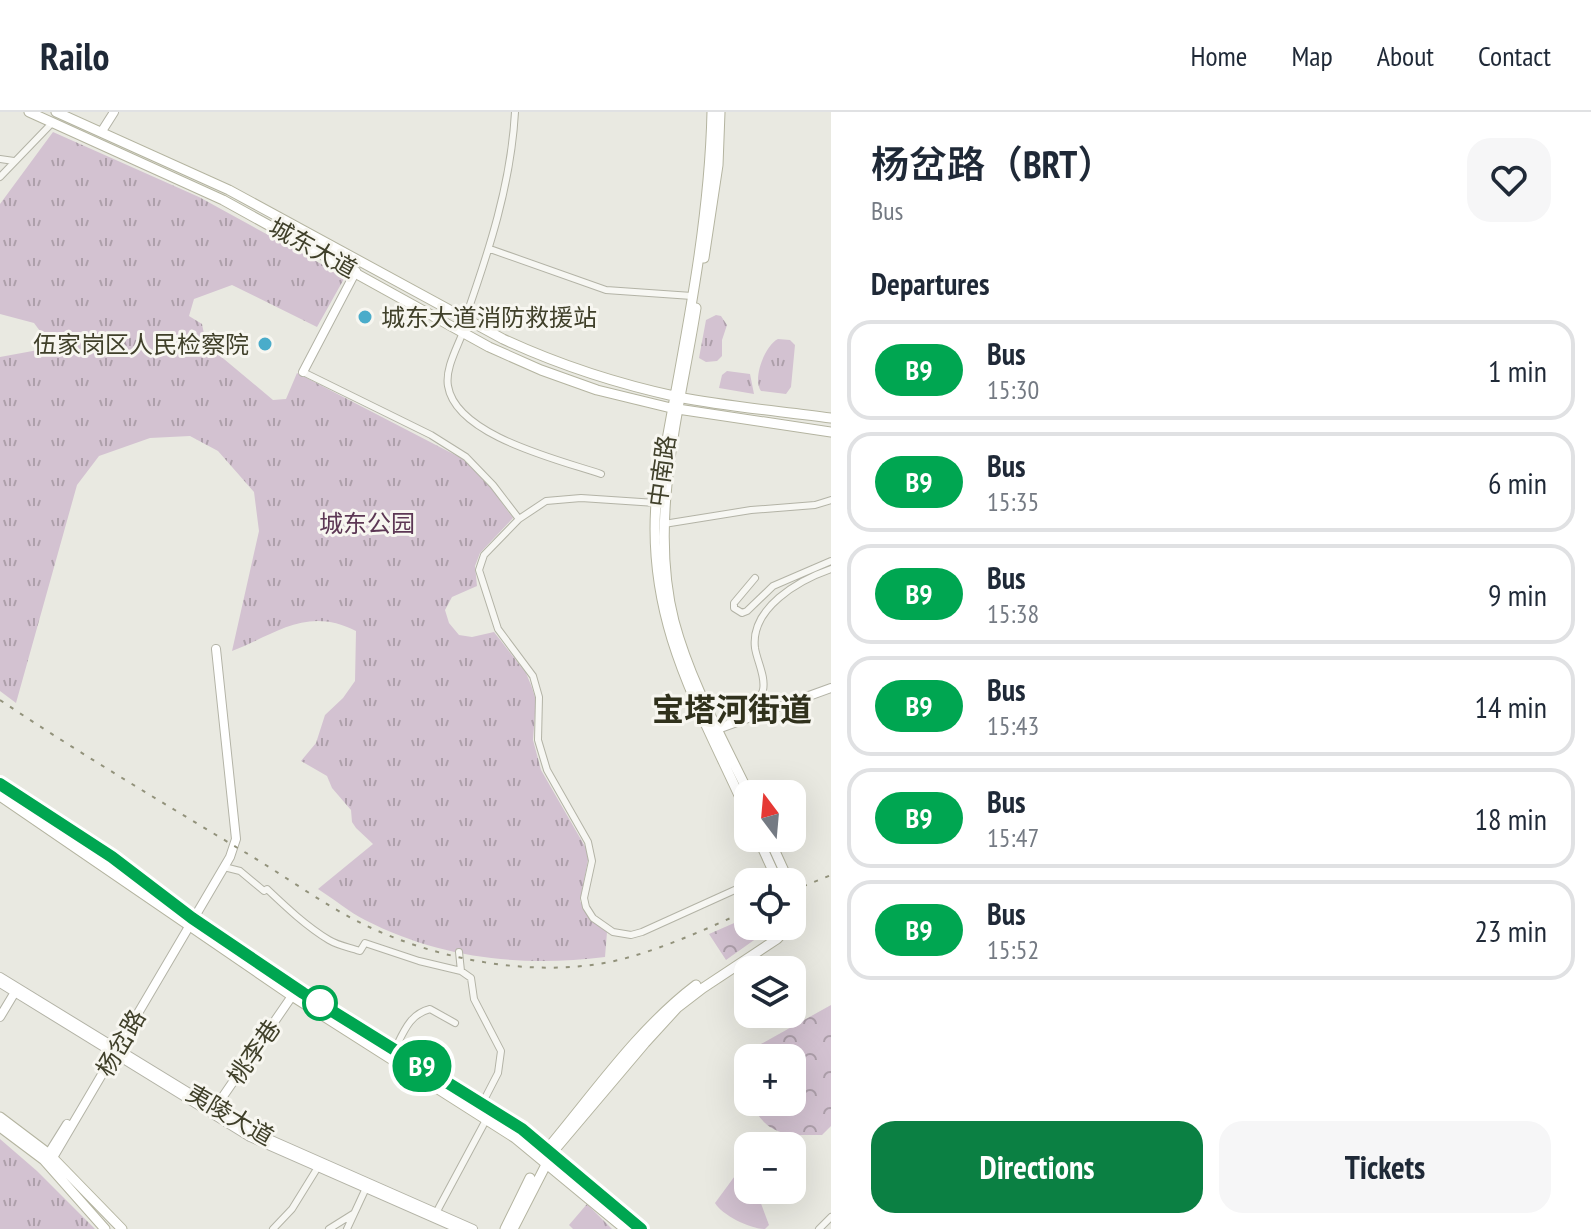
<!DOCTYPE html>
<meta charset="utf-8">
<style>
body{margin:0;font-family:"PT Sans Narrow","Noto Sans SC",sans-serif;background:#f6f6f7;color:#1f2937;height:100vh;display:flex;flex-direction:column;font-size:30px;white-space:nowrap}
*{box-sizing:border-box;margin:0}
p{font-size:26px;color:#747a83}
.icon{flex:none;width:44px;height:44px;fill:none;stroke:currentColor;stroke-width:2;stroke-linecap:round;stroke-linejoin:round}
.map{position:relative;flex:1;overflow:hidden}
.panel{display:flex;flex-direction:column;background:#fff;width:760px}
.panel>*{flex:none}
.badge{padding:0 16px;border-radius:26px;font-size:28px;line-height:52px}
.needle{width:52px;rotate:344deg}
.buttons{position:absolute;left:734px;top:668px;display:grid;gap:16px}
.buttons a{display:grid;place-items:center;width:72px;height:72px;border-radius:16px;background:#fff;box-shadow:0 8px 32px #0002;font-size:40px}
.map>.badge{position:absolute;translate:-50% -50%;box-shadow:0 0 0 4px #fff}
h2{padding:0 40px;font-size:30px;line-height:72px}
.round{display:grid;place-items:center;flex:none;width:84px;height:84px;border-radius:24px;background:#f6f6f7}
.head{display:flex;align-items:center;justify-content:space-between;height:136px;padding:0 40px}
h1{font-size:38px;font-weight:600;line-height:60px}
.cta{display:flex;gap:16px;margin-top:auto;padding:16px 40px}
.cta a{flex:1;height:92px;border-radius:24px;background:#0b8043;color:#fff;font-size:32px;font-weight:600;line-height:92px;text-align:center}
.cta a+a{background:#f6f6f7;color:#1f2937}
ul{padding:0;list-style:none}
li{display:flex;align-items:center;gap:24px;height:100px;margin:0 16px 12px;padding:0 24px;border:4px solid #e0e1e3;border-radius:24px}
li div{flex:1}
li b{display:block;font-size:30px}
li em{font-style:normal}
li .badge{min-width:88px;font-weight:700;text-align:center}
header{display:flex;align-items:center;gap:48px;box-sizing:border-box;height:112px;padding:0 40px;background:#fff;border-bottom:2px solid #e0e1e3}
header strong{font-size:38px}
nav{display:flex;gap:44px;margin-inline-start:auto;font-size:28px}
main{display:flex;flex:1;min-height:0}
.map>svg:first-child{display:block}
.grass{fill:#d3c2d1}
.forest{fill:url(#forest-crowns)}
.park{fill:url(#park-tufts)}
.lines{fill:none;stroke-linecap:round;stroke-linejoin:round}
.street-casing{stroke:#b3b3a6;stroke-width:8}
.secondary-casing{stroke:#b3b3a6;stroke-width:10}
.primary-casing{stroke:#b4b4a0;stroke-width:11}
.street{stroke:#f7f7f3;stroke-width:6}
.secondary{stroke:#fff;stroke-width:8}
.primary{stroke:#fff;stroke-width:9}
.rail{stroke:#92927b;stroke-width:2;stroke-dasharray:4 8;stroke-linecap:butt}
.line-casing{stroke:#fff;stroke-width:18}
.line{stroke:#00a651;stroke-width:12}
.poi-dot{fill:#4aacca;stroke:#f7f6f0;stroke-width:3}
.stop-dot{fill:#fff;stroke:#00a651;stroke-width:4}
.labels{text-anchor:middle;dominant-baseline:central;stroke-width:6;stroke-linejoin:round;paint-order:stroke}
.street-label{font-size:24px;fill:#40402a;stroke:#f7f6f0}
.poi-label{font-size:24px;fill:#40402a;stroke:#f7f6f0;text-anchor:start}
.park-label{font-size:24px;fill:#5c3754;stroke:#f7f6f0}
.district-label{font-size:32px;font-weight:bold;fill:#30311c;stroke:#f7f6f0}
</style>
<header>
<strong>Railo</strong>
<nav><a>Home</a><a>Map</a><a>About</a><a>Contact</a></nav>
</header>
<main>
<div class="map">
<svg width="831" height="1117" viewBox="0 0 831 1117">
<defs>
<pattern id="forest-crowns" width="20" height="18" patternUnits="userSpaceOnUse" patternTransform="scale(2)"><rect width="20" height="18" fill="#d3c2d1"/><path d="M2 6a3 3 0 1 1 6 0M12 15a3 3 0 1 1 6 0" fill="none" stroke="#ad9faa"/></pattern>
<pattern id="park-tufts" width="24" height="20" patternUnits="userSpaceOnUse" patternTransform="scale(2)"><rect width="24" height="20" fill="#d3c2d1"/><path d="M3 7l-1-3M5 7V3M7 7l1-3M15 17l-1-3M17 17v-4M19 17l1-3" fill="none" stroke="#ad9faa"/></pattern>
</defs>
<rect width="100%" height="100%" fill="#e9e9e1"/>
<path class="grass" d="M746 1056 748 1078H756L769 1113 765 1117C750 1117 722 1103 715 1091L740 1057Z"/>
<path class="forest" d="M748 805V814H774L726 848 709 822Z
M831 893V1014L822 1023C787 1023 768 1025 750 990H792V946H758L752 937Z"/>
<path class="park" d="M53 20 199 85 345 165 317 215 232 173 194 187 189 204 202 212 206 232 273 288 286 287 297 261 463 347 490 375 513 406 480 441 475 454 477 474 452 485 445 498 449 511 459 523 472 525 494 520 526 561 531 573 536 588 533 628 541 658 587 738 588 748 580 789 590 807 607 820 605 845C522 855 441 847 365 808 349 800 334 787 318 777L373 732 356 716 352 710 351 698 332 676 327 664 301 649 316 631 325 603 343 586 355 569 356 519C307 494 276 522 232 539L259 419 254 380 218 339 190 324 150 326 99 344 77 373 16 591 0 579V245L38 238 43 223 34 211 0 202V92Z
M716 203 721 204 727 213 722 228V244L717 249 706 250 699 246 706 208Z
M778 227 790 228 795 233 791 275 786 282 761 279C752 267 765 233 778 227Z
M727 259 750 262 754 282 719 276 722 263Z
M0 1027 37 1059 95 1117H0Z
M587 1092 612 1117H573L569 1113Z"/>
<g class="lines">
<defs>
<path id="street" d="M0 47 14 49
M0 65 53 10
M490 137 606 178 692 184
M465 207C489 139 511 72 515 0
M463 220C457 236 445 257 448 274 456 324 560 348 601 362
M303 260 431 323 466 345 493 373 519 407
M656 391 581 386 546 389 519 407 484 443 479 458 498 517 533 564 539 585 538 628 547 658 588 730 592 749 584 786 586 795 593 806 613 820 631 823 642 820 748 772
M664 412 751 398 815 393 831 388
M755 466 734 491V496L742 501 747 499 773 474 831 449
M728 611C741 602 759 594 763 578 766 565 757 549 755 536 750 496 799 468 831 457
M224 755 240 759 264 779 267 777C286 795 306 814 329 828 339 834 349 835 360 839L365 831 419 849 461 859 471 866 474 887 501 939 498 961 482 992
M752 770 774 760
M459 840 461 859
M395 937C404 919 410 902 430 897L455 911
M436 1101 486 1008
M273 1117 292 1097 318 1055
M329 1117 353 1102
M347 1117 366 1076
M819 1117 831 1105"/>
<path id="secondary" d="M102 19 114 0
M303 260 356 159
M712 619 831 576
M0 865 253 1020 473 1117
M0 871 250 1025 459 1117
M0 905 15 880
M215 996 292 884
M47 1044 67 1012
M51 1049 230 745 236 727 216 537"/>
<path id="primary" d="M29 0 223 88 489 235 541 258 597 278 671 296 831 320
M56 0 229 78 503 227C559 253 618 272 678 285 729 295 780 299 831 306
M712 0C709 131 677 262 656 391 647 513 700 596 748 703
M704 146 718 53 720 0
M696 196C680 297 648 408 674 509 690 569 722 626 749 682
M0 672 112 745 192 806 303 881 522 1017 641 1117
M0 684 292 884 515 1026 625 1117
M758 726 778 770
M769 726 789 770
M792 777 796 793 792 809
M0 1005 49 1042 122 1117
M0 1015 44 1048 105 1117
M548 1036C595 980 638 917 696 873
M505 1117 530 1066
M513 1117 552 1041 645 931 677 896 703 876 777 827 789 814"/>
</defs>
<use href="#street" class="street-casing"/>
<use href="#secondary" class="secondary-casing"/>
<use href="#primary" class="primary-casing"/>
<use href="#street" class="street"/>
<use href="#secondary" class="secondary"/>
<use href="#primary" class="primary"/>
<path class="rail" d="M0 588C79 641 160 689 241 738 281 761 325 794 365 813 442 850 547 869 630 845 671 833 709 816 748 798
M792 779 831 763"/>
</g>
<g class="lines">
<defs>
<path id="line" d="M0 672 112 745 192 806 303 881 522 1017 641 1117"/>
</defs>
<use href="#line" class="line-casing"/>
<use href="#line" class="line"/>
</g>
<g class="poi-dot">
<circle cx="365" cy="205" r="8"/>
<circle cx="265" cy="232" r="8"/>
</g>
<circle class="stop-dot" cx="320" cy="891" r="16"/>
<g class="labels">
<g class="street-label">
<text transform="translate(313 136) rotate(29)">城东大道</text>
<text transform="translate(662 359) rotate(-82)">中南路</text>
<text transform="translate(121 931) rotate(-60)">杨岔路</text>
<text transform="translate(254 940) rotate(-55)">桃李巷</text>
<text transform="translate(230 1003) rotate(30)">夷陵大道</text>
</g>
<g class="poi-label">
<text x="381" y="205">城东大道消防救援站</text>
<text x="249" y="232" text-anchor="end">伍家岗区人民检察院</text>
</g>
<g class="park-label">
<text x="367" y="411">城东公园</text>
</g>
<g class="district-label">
<text x="732" y="597">宝塔河街道</text>
</g>
</g>
</svg>
<div class="buttons">
<a><svg class="needle" viewBox="-14 -14 28 28"><path d="M0-13l5 13h-10z" fill="#e53935"/><path d="M0 13l5-13h-10z" fill="#747a83"/></svg></a>
<a><svg class="icon" aria-label="locate" viewBox="0 0 24 24"><circle cx="12" cy="12" r="6"/><path d="M12 2v4M12 18v4M2 12h4M18 12h4"/></svg></a>
<a><svg class="icon" aria-label="layers" viewBox="0 0 24 24"><path d="M12 4l9 5-9 5-9-5zM3 14l9 5 9-5"/></svg></a>
<a>+</a>
<a>−</a>
</div>
<b class="badge" style="left:422px;top:954px;background:#00a651;color:#fff">B9</b>
</div>
<section class="panel">
<div class="head"><div><h1>杨岔路（BRT）</h1><p>Bus</p></div><a class="round"><svg class="icon" aria-label="heart" viewBox="0 0 24 24"><path d="M12 20l-8-8c-3-5 5-10 8-4 3-6 11-1 8 4z"/></svg></a></div>
<h2>Departures</h2>
<ul>
<li><span class="badge" style="background:#00a651;color:#fff">B9</span><div><b>Bus</b><p>15:30</p></div><em>1 min</em></li>
<li><span class="badge" style="background:#00a651;color:#fff">B9</span><div><b>Bus</b><p>15:35</p></div><em>6 min</em></li>
<li><span class="badge" style="background:#00a651;color:#fff">B9</span><div><b>Bus</b><p>15:38</p></div><em>9 min</em></li>
<li><span class="badge" style="background:#00a651;color:#fff">B9</span><div><b>Bus</b><p>15:43</p></div><em>14 min</em></li>
<li><span class="badge" style="background:#00a651;color:#fff">B9</span><div><b>Bus</b><p>15:47</p></div><em>18 min</em></li>
<li><span class="badge" style="background:#00a651;color:#fff">B9</span><div><b>Bus</b><p>15:52</p></div><em>23 min</em></li>
</ul>
<div class="cta"><a>Directions</a><a>Tickets</a></div>
</section>
</main>
